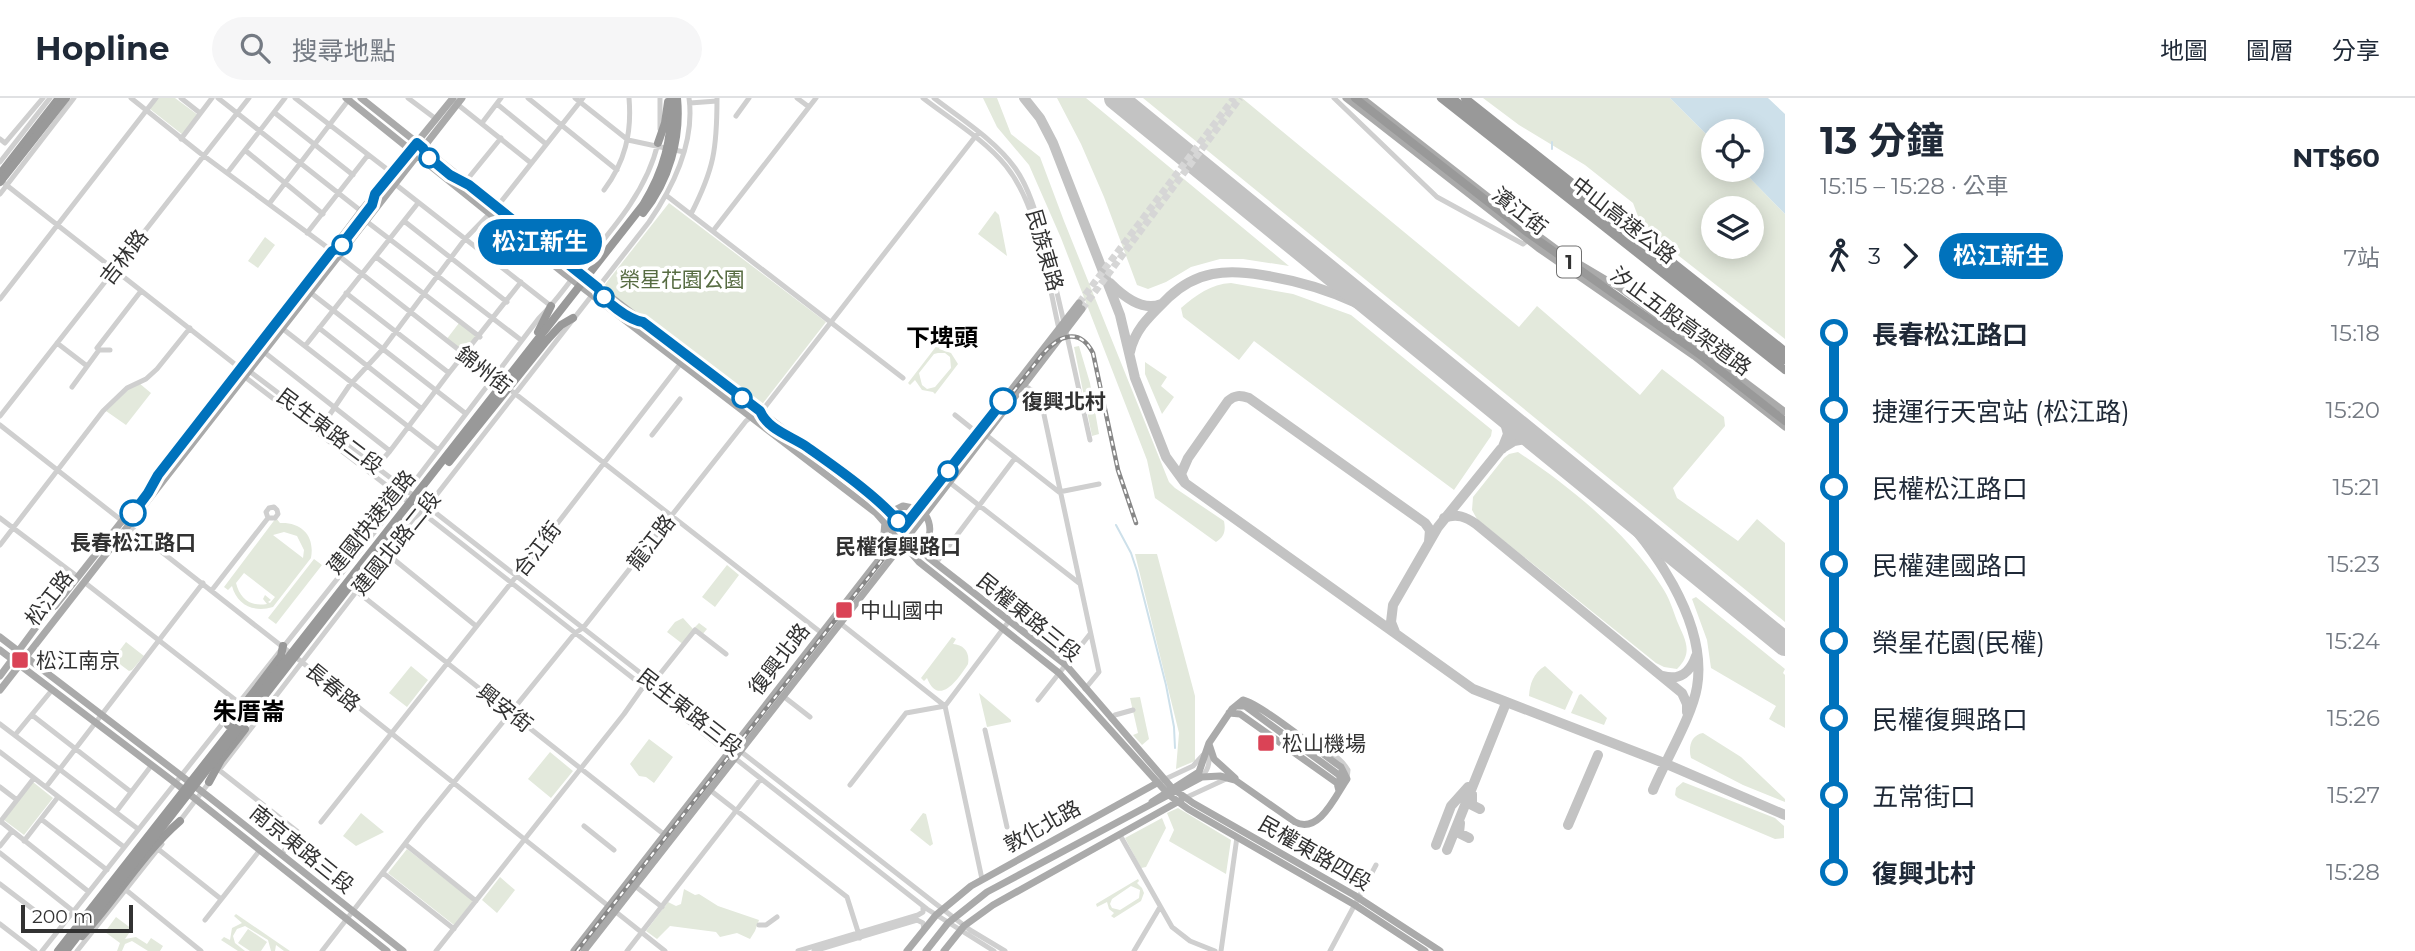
<!DOCTYPE html>
<html lang="zh-TW">
<meta charset="utf-8">
<style>
body{margin:0;font-family:Montserrat,"Noto Sans TC",sans-serif;background:#f6f6f7;color:#1f2937;height:100vh;display:flex;flex-direction:column;font-size:26px;white-space:nowrap}
*{box-sizing:border-box;margin:0}
p{font-size:23px;color:#747a83}
.icon{flex:none;width:38px;height:38px;fill:none;stroke:currentColor;stroke-width:2;stroke-linecap:round;stroke-linejoin:round}
.map{position:relative;flex:1;overflow:hidden}
.drawer{display:flex;flex-direction:column;background:#fff;width:630px}
.drawer>*{flex:none}
.badge{padding:0 14px;border-radius:23px;font-size:24px;line-height:46px}
.fabs{position:absolute;left:1701px;top:21px;display:grid;gap:14px}
.fabs a{display:grid;place-items:center;width:63px;height:63px;border-radius:50%;background:#fff;box-shadow:0 4px 18px #0003;font-size:35px}
.scale{position:absolute;left:21px;bottom:18px;width:112px;box-sizing:border-box;padding-left:7px;border:4px solid #323232;border-top:0;font-size:19px;line-height:24px;white-space:nowrap;color:#323232;-webkit-text-stroke:5px #fff;paint-order:stroke}
.map>.badge{position:absolute;translate:-50% -50%;box-shadow:0 0 0 4px #fff}
.legs{display:flex;align-items:center;gap:10px;height:77px;padding:0 35px;font-size:23px}
.legs p{margin-inline-start:auto}
.headline{display:flex;align-items:center;justify-content:space-between;height:119px;padding:0 35px}
h1{font-size:38px;font-weight:700;line-height:52px}
ul{padding:0 35px;list-style:none}
li{display:flex;align-items:center;gap:24px;height:77px;font-size:26px}
li i{display:grid;place-items:center;width:10px;height:100%;margin:0 9px;background:currentColor}
li i::after{content:'';width:18px;height:18px;margin:-9px;border:5px solid;border-radius:50%;background:#fff}
li p{margin-inline-start:auto}
li:first-child i{background:linear-gradient(#0000 50%,currentColor 0)}
li:last-child i{background:linear-gradient(currentColor 50%,#0000 0)}
header{display:flex;align-items:center;gap:42px;box-sizing:border-box;height:98px;padding:0 35px;background:#fff;border-bottom:2px solid #e0e1e3}
header strong{font-size:33px}
nav{display:flex;gap:38px;margin-inline-start:auto;font-size:24px}
.search{width:490px;height:63px;background:#f6f6f7;display:flex;align-items:center;gap:18px;box-sizing:border-box;padding:0 24px;border-radius:38px;color:#747a83;font-size:26px}
main{display:flex;flex:1;min-height:0}
.map>svg:first-child{display:block}
.green{fill:#e3e9dc;fill-rule:evenodd}
.water{fill:#cde0ea}
.lines{fill:none;stroke-linecap:round;stroke-linejoin:round}
.stream{stroke:#cde0ea;stroke-width:2}
.taxiway{stroke:#c3c3c3;stroke-width:10}
.runway{stroke:#c3c3c3;stroke-width:24}
.major-tunnel{stroke:#d6d6d6;stroke-width:7;stroke-dasharray:7 3.5;stroke-linecap:butt}
.minor{stroke:#cfcfcf;stroke-width:5}
.major{stroke:#aaa;stroke-width:7}
.highway{stroke:#999;stroke-width:8}
.rail-casing{stroke:#878787;stroke-width:4.5}
.rail{stroke:#fff;stroke-width:2;stroke-dasharray:5;stroke-linecap:butt}
.highway-bridge{stroke:#999;stroke-width:8}
.line-1-casing{stroke:#fff;stroke-width:16}
.line-1{stroke:#0072bc;stroke-width:10}
.stop-1-dot{fill:#fff;stroke:#0072bc;stroke-width:3.5}
.poi-dot{fill:#da4356;stroke:#fff;stroke-width:2.5}
.labels{text-anchor:middle;dominant-baseline:central;stroke-width:7;stroke-linejoin:round;paint-order:stroke}
.shield{fill:#fff;stroke:#707070;stroke-width:2}
.shield-label{font-size:19px;font-weight:bold;fill:#323232}
.street-label{font-size:21px;fill:#323232;stroke:#fff}
.park-label{font-size:21px;fill:#576c42;stroke:#fff}
.stop-label{font-size:21px;font-weight:bold;fill:#323232;stroke:#fff}
.poi-label{font-size:21px;fill:#323232;stroke:#fff;text-anchor:start}
.quarter-label{font-size:24px;font-weight:bold;fill:#000;stroke:#fff}
</style>
<header>
<strong>Hopline</strong>
<div class="search"><svg class="icon" aria-label="search" viewBox="0 0 24 24"><circle cx="10" cy="10" r="6"/><path d="M15 15l6 6"/></svg>搜尋地點</div>
<nav><a>地圖</a><a>圖層</a><a>分享</a></nav>
</header>
<main>
<div class="map">
<svg width="1785" height="853" viewBox="0 0 1785 853">
<rect width="100%" height="100%" fill="#fff"/>
<path class="green" d="M158 0H175L198 17 183 37 150 11Z
M983 0H997L1011 36 1040 59 1064 123 1169 384 1175 390 1224 423C1226 433 1224 439 1216 444L1155 400 1147 362 1061 140 1029 67 997 29Z
M1057 0H1086L1289 168 1243 161H1220L1191 169 1166 184 1148 191 1137 187 1104 99 1081 46Z
M1143 0H1242L1519 229 1537 208 1640 297 1662 271 1724 319 1725 328 1673 390 1677 400 1738 443 1757 421 1785 445V524Z
M1483 0H1670L1713 43V72H1742L1785 116V241L1642 129 1633 105 1585 67 1519 27ZM1713 110H1752V149H1713Z
M669 105 826 224 760 309 603 189Z
M995 113 999 117 1007 158 978 136Z
M265 139 275 147 258 170 248 163Z
M1231 185 1293 196 1351 217 1492 332 1491 338 1454 392 1254 243 1239 262 1183 219 1181 210C1196 197 1211 186 1231 185Z
M459 225 477 239 464 256 446 242Z
M938 246 941 248 939 251 951 255 958 266 935 296 933 294 922 292 915 282 910 287 908 285ZM938 255H945L950 259 951 270 935 289 927 291 922 287 919 275 934 256Z
M1079 248 1090 285 1099 336 1092 338 1074 249Z
M1145 264 1167 279 1161 288 1174 299 1162 316 1145 276Z
M139 285 151 295 126 327 106 313 128 292Z
M1518 354C1569 388 1629 436 1662 489 1669 499 1673 512 1677 523 1685 542 1694 554 1677 571L1664 569 1656 565 1477 421 1472 412 1473 399 1504 360 1509 356Z
M276 420 280 425C302 424 315 438 311 460L273 509C254 515 237 507 232 488L228 492 224 489ZM284 434 297 438 304 452 303 460 273 437ZM244 475 275 499 270 505 268 504 271 502 265 497 263 501 267 506C251 509 240 501 236 485Z
M1135 456H1157L1195 598V663L1176 671 1179 635Z
M314 461 322 467 276 526 268 520Z
M727 467 739 477 715 509 702 499Z
M1696 499 1785 571 1783 575 1785 577V630L1769 621 1776 608 1711 570 1707 542 1692 501Z
M683 520 693 531 699 525 707 531 702 537 696 533 684 547 667 534 675 524Z
M952 539 956 541 953 546C964 547 970 554 968 566 959 580 939 610 927 580L924 583 921 580Z
M126 544 144 558 132 572 129 573 113 561Z
M411 568 428 582 407 609 389 595Z
M1545 568 1573 594 1565 612 1529 598C1530 586 1533 575 1545 568Z
M979 595 1011 622V624L987 629Z
M1581 596 1607 620 1604 627 1571 615 1579 597Z
M1140 599 1149 641 1142 647 1133 637 1138 635 1130 600Z
M1703 635 1741 659 1785 701V704L1743 687 1691 660C1688 649 1691 637 1703 635Z
M649 641 673 659 654 685 646 679 639 678 630 666Z
M550 654 573 673 551 700 528 681Z
M33 684 53 700 24 737 4 722Z
M1683 684 1775 720 1784 728V740L1775 741 1678 700 1675 697 1676 690Z
M1178 710 1231 742 1226 776 1169 743 1174 732 1167 715Z
M361 715 384 734 356 748 343 738Z
M923 715 926 716 933 746 930 748 910 732Z
M1162 720 1166 730 1146 769 1141 770 1125 740Z
M407 751 473 803 454 827 388 775Z
M500 779 515 792 497 815 482 802Z
M1138 781 1139 783 1137 785 1142 790 1144 795 1141 803 1114 820 1111 818 1114 815 1109 811 1107 804 1097 809 1096 806ZM1131 788 1140 792 1139 800 1120 812 1112 810 1110 806 1112 801Z
M684 791 695 797 699 796 718 808 759 822 755 833 750 841 737 835 720 839 716 834 670 828 657 841 646 833 668 804 676 808 681 806Z
M236 816 290 853H284L276 847 275 853H271L268 842 245 828 237 831 233 838 235 845 245 853H238L221 842 224 839 230 842 232 830 242 825 234 818Z
M116 819 132 831 125 841 136 839 147 846 151 840 163 848 160 853H148L132 843 125 846 122 853H117L120 845 105 834Z
M248 831 267 844 261 853H250L238 845Z"/>
<path class="water" d="M1670 0H1768L1785 16V116L1742 72H1752V33H1713V43Z"/>
<g class="lines">
<path class="stream" d="M1552 51V44
M1116 427 1131 455 1137 473 1166 587 1174 629 1175 650"/>
<path class="taxiway" d="M1024 0 1040 20 1053 45 1120 217 1135 280 1166 359 1185 385 1473 591 1664 665 1785 717
M1110 185C1123 198 1142 214 1161 206
M1130 254C1135 230 1152 216 1169 199 1197 173 1226 171 1262 177 1294 182 1324 190 1354 204 1410 231 1457 281 1504 321L1508 336 1502 351
M1185 385 1181 376 1188 360 1228 303C1235 297 1240 297 1249 300L1425 425 1430 432 1429 444
M1444 420C1457 415 1466 419 1476 426L1682 595 1687 606V614
M1395 534 1391 524 1393 507 1438 429 1501 351 1514 343 1526 341C1553 360 1583 379 1607 402 1652 444 1708 524 1697 589 1692 619 1665 663 1653 692
M1663 578C1680 583 1691 573 1696 558
M1472 696V707L1480 711
M1460 725 1459 735 1469 740
M1568 727 1598 657
M1436 747 1451 708 1468 689
M1447 752 1506 605"/>
<path class="runway" d="M1116 0 1785 546"/>
<path class="major-tunnel" d="M1079 205 1234 0
M1082 211 1240 0"/>
<path class="minor" d="M131 0 200 55 339 158 505 288
M181 0 200 15
M218 0 361 113
M295 0 392 75
M408 0 436 21
M528 0 617 72
M575 0 628 42 684 54
M797 0 809 9
M923 0C950 21 984 41 1006 68 1039 109 1047 180 1059 231
M934 0C961 21 995 42 1015 70 1032 94 1039 127 1047 154 1063 216 1076 279 1090 342
M1334 0 1437 99 1523 146 1528 142
M690 5 717 3
M457 6 531 65
M497 6 546 46
M275 15 353 77
M736 18 749 0
M482 25 501 0
M660 31V0
M0 41 5 45 43 0
M181 41 212 0
M246 53 323 116
M0 64 50 0
M228 74 285 0
M0 82 241 271 245 279 420 413 927 811 994 853
M466 83 501 40
M395 86 551 208
M604 92C625 64 632 35 629 0
M0 96 74 0
M667 98 903 280
M269 106 350 0
M691 116C714 71 717 51 717 0
M366 123 521 242
M404 123 507 204
M713 133 816 0
M307 135 368 57
M376 159 480 239
M311 195 465 315
M346 195 449 275
M0 201 156 0
M319 230 422 311
M283 231 437 351
M57 245 87 268
M305 248 418 105
M97 250 141 193
M264 254 390 353
M248 272 400 387 936 806 970 832 1005 853
M1024 287 1040 298 1099 574 1085 591
M72 289 99 252H110
M513 294 828 540
M955 317 975 333 986 337 1059 394 1099 386
M0 318 249 0
M0 327C223 501 444 676 665 853
M322 328 349 288 382 252 465 141 500 105 583 0
M652 337 680 301
M376 369 390 353 449 275 521 184
M949 384 1079 485
M0 420 78 479
M0 447 103 313 127 290 146 281 157 271 190 230
M386 455 476 528
M936 465 1015 360
M84 484 238 604
M212 492 268 420H275L278 416 277 412 274 409 269 410 266 414 268 420
M355 492 661 734 673 739
M840 525 945 608
M649 581H656L695 532 726 556
M783 598 810 619
M1038 602 1090 536
M945 608 982 781
M945 608 1009 523
M32 617 131 694
M1111 621 1115 617 1133 612
M0 626 138 731
M985 632 1007 729
M15 637 52 592
M1308 642C1322 647 1341 660 1348 672L1347 681
M0 654 124 749
M219 672 386 455 414 420 427 409 649 124C673 89 695 44 689 0
M219 672 298 734 281 757
M1202 679C1210 669 1210 663 1207 652
M1161 683 1193 668 1203 657
M850 687 906 615 945 608
M0 689 17 702
M46 689 203 485
M710 692 847 799 860 840
M1185 700 1226 681
M116 714 151 668
M41 721 107 772
M0 723 89 794
M0 724 34 680
M179 724 211 682
M321 724 530 461 681 265
M584 728 614 752
M1120 737 1172 829 1190 843 1215 853
M24 743 58 699
M405 746 476 803
M0 748 12 733
M158 751 221 801
M0 755 73 813
M383 775 454 831
M0 786 38 815
M635 788 662 809
M126 792 201 853
M205 822 260 752
M0 826 35 853
M759 827H766L777 819
M42 853 411 388 539 220C555 205 567 187 581 169 612 132 647 93 658 45
M77 853 162 746
M322 853 421 725 575 535 583 530 746 323 765 309 978 35
M436 853 624 616 643 589
M627 853 760 682
M798 853 918 817 923 814V809
M814 853 917 822 923 825 924 831
M1134 853 1160 809
M1221 853 1237 739
M1330 853 1376 767"/>
<path class="major" d="M346 0 566 177 876 415 919 464 1059 575 1169 697 1188 711 1355 807 1425 853
M361 0 598 189 884 408 929 460 1066 567 1172 690 1193 705 1354 797 1440 853
M1346 0 1538 150 1694 258 1785 329
M1362 0 1524 127 1566 158 1620 190 1785 314
M891 414 903 408 918 411
M885 424 884 435 889 447
M921 452C931 440 933 429 925 416
M0 539 209 699 403 853
M0 552 174 684 387 853
M0 578 48 513 55 508 248 263 361 113 453 0
M0 592 462 0
M1236 608H1245L1339 677 1343 686
M1229 615 1240 616 1337 685 1339 693
M1209 646 1214 661 1235 680
M574 853 1079 205
M584 853 896 454 1082 211
M907 853 936 817 971 788 1157 685
M926 853 948 825 987 794 1202 679 1220 678 1235 682 1295 724C1319 737 1336 697 1347 681L1341 669C1322 656 1261 606 1243 602L1232 611 1209 645 1199 674 1152 704
M944 853 964 828 993 807 1181 702"/>
<path class="highway" d="M658 45 665 25 668 4
M0 76 59 0
M538 234 551 208
M547 242 561 227 573 220
M250 599 281 558 283 548
M209 684 221 662 245 631
M82 838C116 801 142 756 180 723"/>
<defs>
<path id="rail" d="M577 853 1042 257C1058 238 1079 228 1093 255L1118 372 1136 425"/>
</defs>
<use href="#rail" class="rail-casing"/>
<use href="#rail" class="rail"/>
<path class="highway-bridge" d="M1355 0 1528 135 1703 259 1785 323
M1441 0 1785 272
M1452 0 1785 262
M1465 0 1785 253
M0 84 66 0
M643 115C669 83 681 40 677 0
M449 364 547 242
M228 627 250 599
M58 853 643 107C664 73 673 40 671 0
M66 853 412 408"/>
</g>
<g class="lines">
<defs>
<path id="line-1" d="M133 415 148 395 158 377 332 153 339 150 372 107 375 96 417 45 423 50 426 57 450 77 469 87 598 190C603 203 629 222 643 224L760 313C768 332 791 338 807 349 834 368 886 404 903 430L1003 303"/>
</defs>
<use href="#line-1" class="line-1-casing"/>
<use href="#line-1" class="line-1"/>
</g>
<g class="stop-1-dot">
<circle cx="429" cy="60" r="9"/>
<circle cx="342" cy="147" r="9"/>
<circle cx="604" cy="199" r="9"/>
<circle cx="742" cy="300" r="9"/>
<circle cx="1003" cy="303" r="12"/>
<circle cx="948" cy="373" r="9"/>
<circle cx="133" cy="415" r="12"/>
<circle cx="898" cy="423" r="9"/>
</g>
<g class="poi-dot">
<rect x="835" y="503" width="18" height="18" rx="3.5"/>
<rect x="11" y="553" width="18" height="18" rx="3.5"/>
<rect x="1257" y="636" width="18" height="18" rx="3.5"/>
</g>
<g class="labels">
<rect class="shield" x="1557" y="148.5" width="24" height="31" rx="5"/>
<g class="shield-label">
<text x="1569" y="164">1</text>
</g>
<g class="street-label">
<text transform="translate(1520 113) rotate(38)">濱江街</text>
<text transform="translate(1624 122) rotate(38)">中山高速公路</text>
<text transform="translate(1045 152) rotate(74)">民族東路</text>
<text transform="translate(124 159) rotate(-52)">吉林路</text>
<text transform="translate(1681 223) rotate(36)">汐止五股高架道路</text>
<text transform="translate(484 272) rotate(38)">錦州街</text>
<text transform="translate(330 333) rotate(37)">民生東路二段</text>
<text transform="translate(371 424) rotate(-51)">建國快速道路</text>
<text transform="translate(651 444) rotate(-52)">龍江路</text>
<text transform="translate(396 445) rotate(-51)">建國北路二段</text>
<text transform="translate(537 451) rotate(-52)">合江街</text>
<text transform="translate(49 500) rotate(-52)">松江路</text>
<text transform="translate(1029 519) rotate(39)">民權東路三段</text>
<text transform="translate(779 561) rotate(-52)">復興北路</text>
<text transform="translate(333 589) rotate(39)">長春路</text>
<text transform="translate(505 610) rotate(38)">興安街</text>
<text transform="translate(690 614) rotate(38)">民生東路三段</text>
<text transform="translate(1042 728) rotate(-29)">敦化北路</text>
<text transform="translate(302 751) rotate(39)">南京東路三段</text>
<text transform="translate(1315 755) rotate(30)">民權東路四段</text>
</g>
<g class="park-label">
<text x="682" y="181">榮星花園公園</text>
</g>
<g class="stop-label">
<text x="1022" y="303" text-anchor="start">復興北村</text>
<text x="133" y="444">長春松江路口</text>
<text x="898" y="448">民權復興路口</text>
</g>
<g class="poi-label">
<text x="860" y="512">中山國中</text>
<text x="36" y="562">松江南京</text>
<text x="1282" y="645">松山機場</text>
</g>
<g class="quarter-label">
<text x="942" y="239">下埤頭</text>
<text x="249" y="613">朱厝崙</text>
</g>
</g>
</svg>
<div class="fabs">
<a><svg class="icon" aria-label="locate" viewBox="0 0 24 24"><circle cx="12" cy="12" r="6"/><path d="M12 2v4M12 18v4M2 12h4M18 12h4"/></svg></a>
<a><svg class="icon" aria-label="layers" viewBox="0 0 24 24"><path d="M12 4l9 5-9 5-9-5zM3 14l9 5 9-5"/></svg></a>
</div>
<div class="scale">200 m</div>
<b class="badge" style="left:540px;top:144px;background:#0072bc;color:#fff">松江新生</b>
</div>
<section class="drawer">
<div class="headline"><div><h1>13 分鐘</h1><p>15:15 – 15:28 · 公車</p></div><b>NT$60</b></div>
<div class="legs"><svg class="icon" aria-label="walk" viewBox="0 0 24 24"><circle cx="13" cy="4" r="2"/><path d="M13 8l-2 6 4 7M11 14l-3 7M7 12l3-4h3l4 4"/></svg>3<svg class="icon" aria-label="forward" viewBox="0 0 24 24"><path d="M9 5l7 7-7 7"/></svg><b class="badge" style="background:#0072bc;color:#fff">松江新生</b><p>7站</p></div>
<ul>
<li><i style="color:#0072bc"></i><b>長春松江路口</b><p>15:18</p></li>
<li><i style="color:#0072bc"></i><span>捷運行天宮站 (松江路)</span><p>15:20</p></li>
<li><i style="color:#0072bc"></i><span>民權松江路口</span><p>15:21</p></li>
<li><i style="color:#0072bc"></i><span>民權建國路口</span><p>15:23</p></li>
<li><i style="color:#0072bc"></i><span>榮星花園(民權)</span><p>15:24</p></li>
<li><i style="color:#0072bc"></i><span>民權復興路口</span><p>15:26</p></li>
<li><i style="color:#0072bc"></i><span>五常街口</span><p>15:27</p></li>
<li><i style="color:#0072bc"></i><b>復興北村</b><p>15:28</p></li>
</ul>
</section>
</main>
